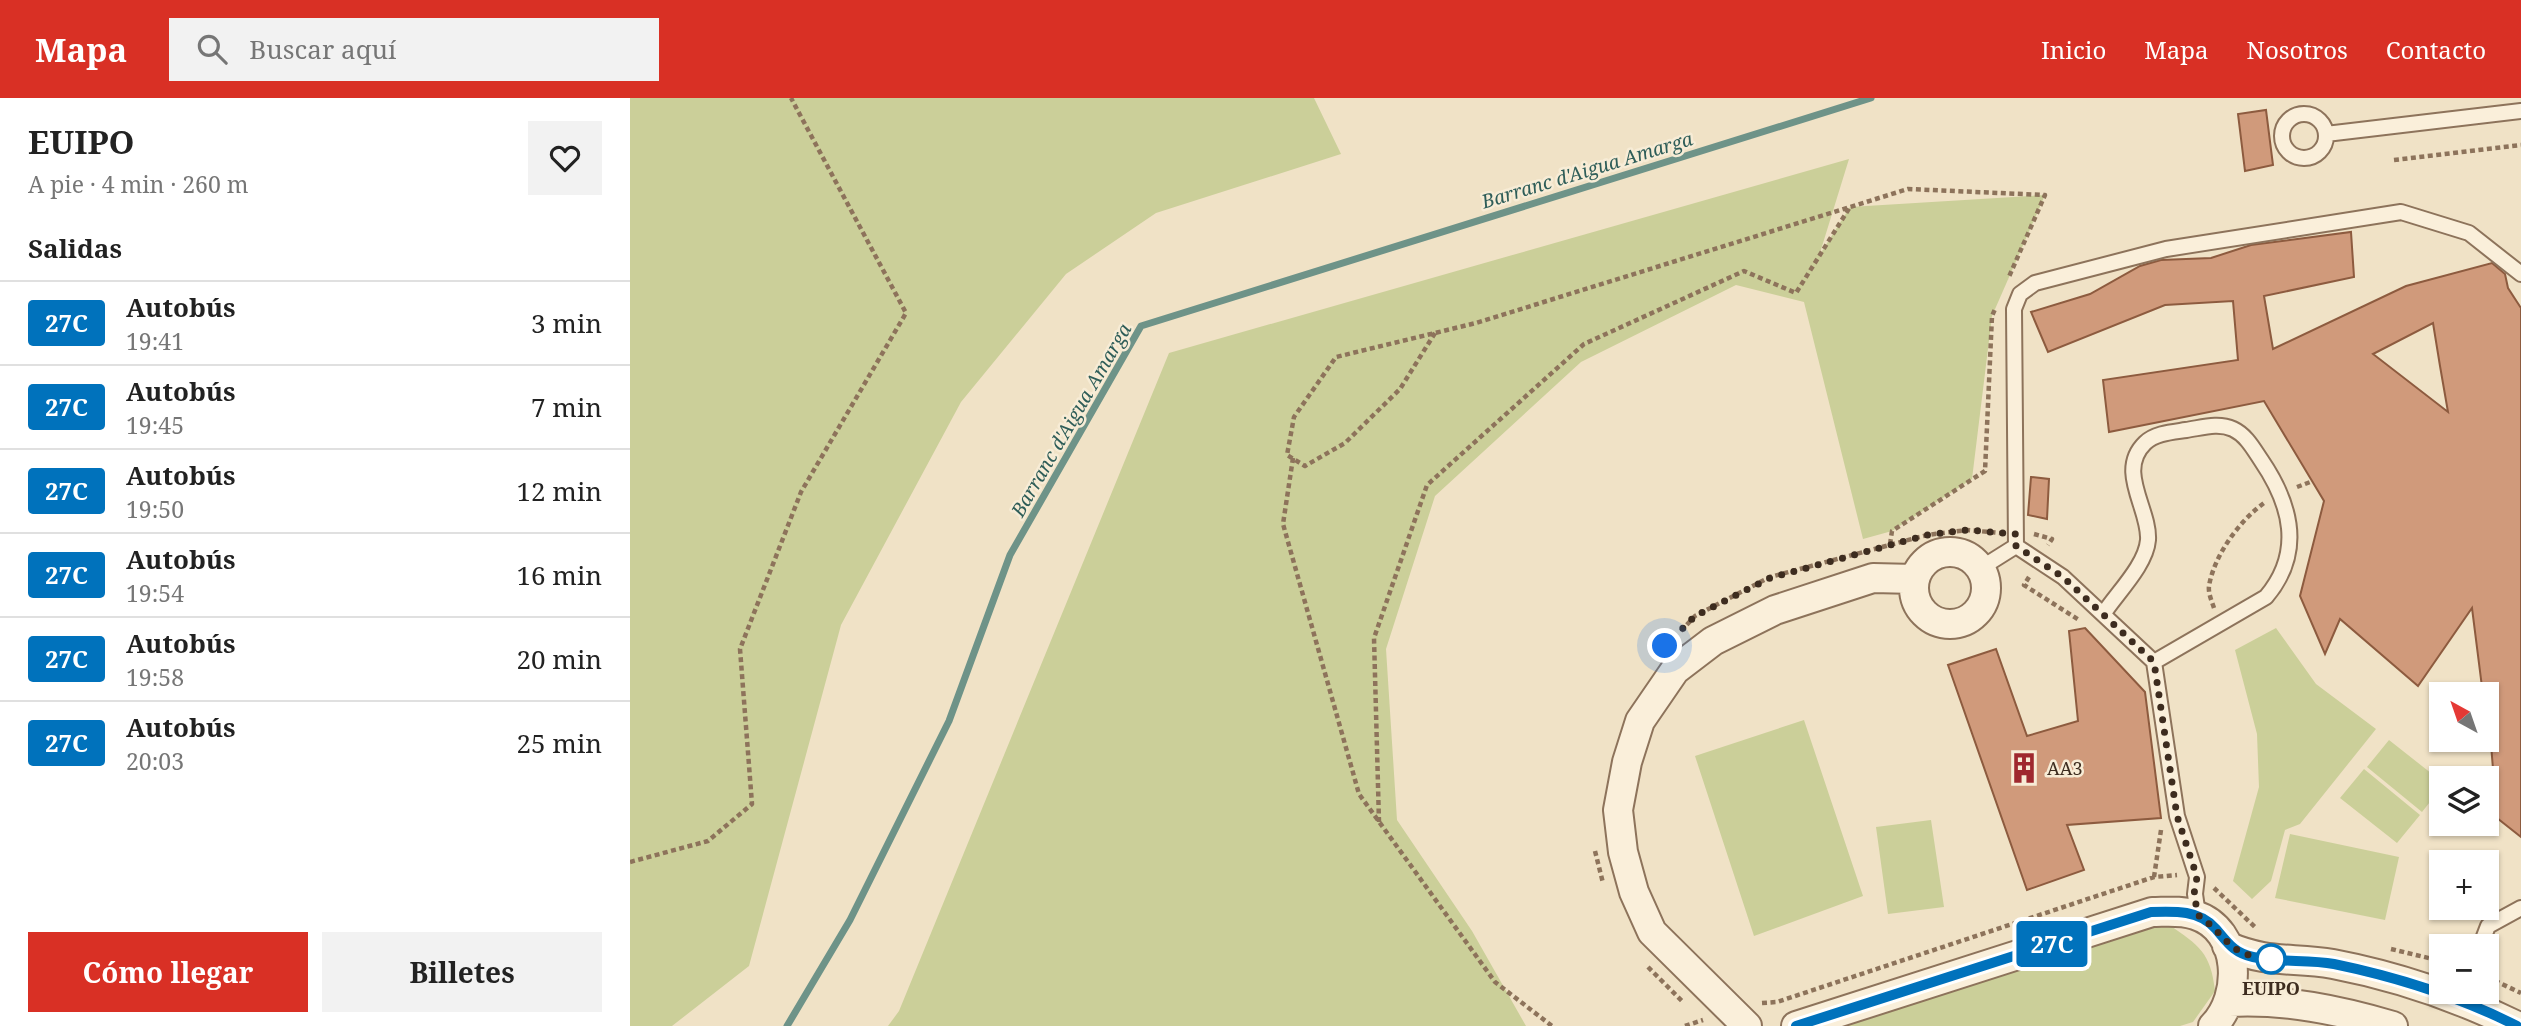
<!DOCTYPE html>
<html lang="es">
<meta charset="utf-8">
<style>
body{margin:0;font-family:"Noto Serif",serif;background:#f2f2f2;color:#222;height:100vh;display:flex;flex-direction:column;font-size:26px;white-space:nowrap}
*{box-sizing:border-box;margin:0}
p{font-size:23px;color:#767676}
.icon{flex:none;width:38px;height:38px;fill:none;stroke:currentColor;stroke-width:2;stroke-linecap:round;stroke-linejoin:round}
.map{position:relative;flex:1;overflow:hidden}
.panel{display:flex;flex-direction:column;background:#fff;width:630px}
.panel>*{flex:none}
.badge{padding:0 14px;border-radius:5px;font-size:24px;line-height:46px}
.needle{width:46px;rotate:320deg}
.controls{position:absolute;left:1799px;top:584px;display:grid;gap:14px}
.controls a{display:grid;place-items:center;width:70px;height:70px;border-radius:0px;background:#fff;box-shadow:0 2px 5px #0004;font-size:35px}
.you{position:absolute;width:35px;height:35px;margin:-18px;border:5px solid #fff;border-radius:50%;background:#1a73e8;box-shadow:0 0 0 10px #1a73e833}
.map>.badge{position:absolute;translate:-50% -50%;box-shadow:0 0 0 4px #fff}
h2{padding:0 28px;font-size:26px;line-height:63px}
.round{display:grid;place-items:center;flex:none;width:74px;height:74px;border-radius:0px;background:#f2f2f2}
.summary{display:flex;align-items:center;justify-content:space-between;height:119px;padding:0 28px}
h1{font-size:33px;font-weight:700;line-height:52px}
.primary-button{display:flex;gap:14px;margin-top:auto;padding:14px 28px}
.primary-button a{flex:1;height:80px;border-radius:0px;background:#d93025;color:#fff;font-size:28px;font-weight:700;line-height:80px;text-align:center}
.primary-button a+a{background:#f2f2f2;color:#222}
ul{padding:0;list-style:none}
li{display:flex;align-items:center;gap:21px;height:84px;padding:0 28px;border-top:2px solid #e0e0e0}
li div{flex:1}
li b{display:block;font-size:26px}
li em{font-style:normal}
li .badge{min-width:77px;font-weight:700;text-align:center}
header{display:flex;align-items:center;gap:42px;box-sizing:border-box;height:98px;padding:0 35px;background:#d93025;color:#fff}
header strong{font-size:33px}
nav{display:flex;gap:38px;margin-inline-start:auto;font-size:24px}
.search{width:490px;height:63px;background:#f2f2f2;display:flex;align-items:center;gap:18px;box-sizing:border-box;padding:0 24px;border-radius:0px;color:#767676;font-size:26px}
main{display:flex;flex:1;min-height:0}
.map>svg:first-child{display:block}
.green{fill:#cbcf99}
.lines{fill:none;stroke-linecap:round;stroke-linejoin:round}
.stream{stroke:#6e9388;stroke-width:7}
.building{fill:#d09a7b;stroke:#8d5b3f;stroke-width:2;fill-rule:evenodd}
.lane-casing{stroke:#8d735b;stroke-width:18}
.street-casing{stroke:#8d735b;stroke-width:32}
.path{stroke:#8d735b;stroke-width:4.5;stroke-dasharray:5 3.5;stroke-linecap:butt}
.lane{stroke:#faefda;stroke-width:14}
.street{stroke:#faefda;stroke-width:28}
.line-casing{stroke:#fff;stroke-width:16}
.line{stroke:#0072bc;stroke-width:10}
.walk{stroke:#3d2c1f;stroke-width:7;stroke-dasharray:0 12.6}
.stop-dot{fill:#fff;stroke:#0072bc;stroke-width:3.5}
.labels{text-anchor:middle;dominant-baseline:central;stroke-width:5;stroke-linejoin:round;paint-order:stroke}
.poi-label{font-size:18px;fill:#3d2c1f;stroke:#f7ecd6;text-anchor:start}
.stop-label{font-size:18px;font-weight:bold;fill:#3d2c1f;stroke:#f7ecd6}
.water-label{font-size:19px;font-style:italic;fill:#2e5d58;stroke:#f7ecd6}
</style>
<header>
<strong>Mapa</strong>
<div class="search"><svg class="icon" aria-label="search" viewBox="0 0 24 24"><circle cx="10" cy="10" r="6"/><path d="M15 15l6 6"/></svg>Buscar aquí</div>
<nav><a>Inicio</a><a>Mapa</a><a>Nosotros</a><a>Contacto</a></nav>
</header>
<main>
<section class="panel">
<div class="summary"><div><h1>EUIPO</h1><p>A pie · 4 min · 260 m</p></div><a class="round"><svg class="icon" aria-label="heart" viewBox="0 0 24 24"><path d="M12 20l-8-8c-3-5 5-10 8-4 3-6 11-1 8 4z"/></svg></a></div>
<h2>Salidas</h2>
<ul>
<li><span class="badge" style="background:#0072bc;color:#fff">27C</span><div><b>Autobús</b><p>19:41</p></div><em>3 min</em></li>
<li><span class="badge" style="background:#0072bc;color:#fff">27C</span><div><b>Autobús</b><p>19:45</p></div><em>7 min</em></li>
<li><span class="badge" style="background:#0072bc;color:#fff">27C</span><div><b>Autobús</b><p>19:50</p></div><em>12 min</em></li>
<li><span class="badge" style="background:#0072bc;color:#fff">27C</span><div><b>Autobús</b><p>19:54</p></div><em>16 min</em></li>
<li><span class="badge" style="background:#0072bc;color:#fff">27C</span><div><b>Autobús</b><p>19:58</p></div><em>20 min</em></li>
<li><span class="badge" style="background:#0072bc;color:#fff">27C</span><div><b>Autobús</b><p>20:03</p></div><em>25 min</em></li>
</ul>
<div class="primary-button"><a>Cómo llegar</a><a>Billetes</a></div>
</section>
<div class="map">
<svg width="1891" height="928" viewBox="0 0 1891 928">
<rect width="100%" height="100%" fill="#f0e2c6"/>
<path class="green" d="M0 0H684L711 56 526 115 436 176 331 304 211 527 119 868 42 928H0Z
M1219 61 1189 158 1220 109 1415 97 1362 218 1342 381 1262 433 1233 441 1174 204 1106 187 951 264 805 398 756 551 767 722 842 833 896 928H258L269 913 539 255Z
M1646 530 1686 586 1746 631 1670 726 1655 732 1641 783 1622 801 1603 783 1629 689 1627 636 1605 552Z
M1174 622 1233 798 1124 838 1065 658Z
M1759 642 1811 683V690L1792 714 1737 669Z
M1734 671 1790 717 1767 745 1710 700Z
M1301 722 1314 809 1258 816 1246 729Z
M1660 736 1769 759 1755 822 1645 800Z
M1539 827C1569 847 1581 855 1585 893L1563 924 1550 928H1201L1491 836Z"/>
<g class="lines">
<path class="stream" d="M157 928 220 822 319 623 380 457 511 228 1241 0"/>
</g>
<path class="building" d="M1636 12 1643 67 1615 73 1608 16Z
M1721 134 1724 179 1634 198 1643 251 1776 188 1862 165 1875 176 1878 190 1891 210V739L1867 720 1857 597H1853L1842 510 1788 588 1710 521 1695 556 1670 498 1694 403 1634 303 1479 334 1473 282 1608 262 1603 203 1535 207 1418 254 1401 214 1460 196 1510 168 1531 162 1581 160 1621 147ZM1803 225 1810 268 1818 314 1743 256Z
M1401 379 1419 381 1417 421 1398 417Z
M1455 530 1515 594 1531 720 1437 727 1454 772 1397 792 1318 567 1366 551 1397 638 1448 623 1439 533Z"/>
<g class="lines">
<defs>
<path id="lane" d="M1652 38a22 22 0 1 1 44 0a22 22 0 1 1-44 0Z
M1696 36 1891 13
M1386 448 1384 211 1390 196 1405 185 1536 151 1771 114 1839 135 1891 176
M1351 470 1386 448 1433 479 1524 564 1547 718 1567 779 1565 796 1568 817
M1474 515C1487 495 1516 467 1518 442 1520 411 1486 373 1515 345 1525 335 1543 334 1556 332 1571 330 1588 324 1603 331 1616 337 1623 350 1631 362 1661 406 1674 454 1636 499L1524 564
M1850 849 1858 828 1891 810"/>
<path id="street" d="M1284 490a36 36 0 1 1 72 0a36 36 0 1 1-72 0Z
M1597 848C1638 866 1662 859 1703 866 1766 878 1830 900 1887 928
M1599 904C1656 901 1708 912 1763 928
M1117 928 1022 834 1004 794 993 754 988 712 997 664 1010 623 1045 572 1083 543 1145 512 1243 480 1285 481
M1166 928 1522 814C1536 814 1551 812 1565 817 1612 832 1612 899 1583 928"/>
</defs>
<use href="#lane" class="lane-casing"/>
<use href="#street" class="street-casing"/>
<path class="path" d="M1764 62 1891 47
M805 235 770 291 715 345 675 368 657 357 664 319 706 259 846 225 1278 91 1415 97 1378 181
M663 360 653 426 729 696 865 884 922 928
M1667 389 1683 383
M1404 436 1422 441 1418 447
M1260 446 1262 433 1355 373 1362 218 1365 211
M1399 479 1394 487 1449 522
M1584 510C1582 504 1578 495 1579 488 1584 458 1609 423 1634 405
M1051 533 1065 518 1140 479 1297 437 1337 432 1370 435
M749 724 744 540 797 387 954 246 1114 173 1166 195 1220 109
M965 753 973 785
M0 764 78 743 122 706 110 551 171 394 276 215 161 0
M1524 779 1531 732
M1584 790 1626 830
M1761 851 1811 863
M1018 869 1054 905
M1857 879 1891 895
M1132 905 1147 904 1524 779 1547 777
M1055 928 1073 922"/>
<use href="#lane" class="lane"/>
<use href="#street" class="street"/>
</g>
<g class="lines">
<defs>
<path id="line" d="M1166 928 1521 814C1545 813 1570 812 1586 831 1598 845 1604 855 1623 859 1650 865 1678 861 1704 866 1767 879 1830 899 1887 928"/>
</defs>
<use href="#line" class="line-casing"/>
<use href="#line" class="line"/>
<path class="walk" d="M1035 548 1065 518 1140 480 1297 437 1337 432 1386 436V448L1433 479 1524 564 1547 718 1567 779 1564 796 1568 817C1602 842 1595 856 1643 862L1641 861"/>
</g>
<defs>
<symbol id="building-bare" viewBox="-9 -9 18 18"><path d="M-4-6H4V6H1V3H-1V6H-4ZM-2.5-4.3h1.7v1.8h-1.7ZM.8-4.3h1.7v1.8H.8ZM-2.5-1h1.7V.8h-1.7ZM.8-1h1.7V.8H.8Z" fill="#9f282e" stroke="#f7ecd6" stroke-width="2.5" paint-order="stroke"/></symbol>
</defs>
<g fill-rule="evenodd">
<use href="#building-bare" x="1372" y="648" width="44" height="44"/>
</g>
<circle class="stop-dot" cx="1641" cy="861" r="14"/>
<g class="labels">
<g class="poi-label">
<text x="1417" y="670">AA3</text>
</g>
<g class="stop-label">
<text x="1641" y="890">EUIPO</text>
</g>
<g class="water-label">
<text transform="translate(957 72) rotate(-17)">Barranc d'Aigua Amarga</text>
<text transform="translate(441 322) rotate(-60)">Barranc d'Aigua Amarga</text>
</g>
</g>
</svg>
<div class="controls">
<a><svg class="needle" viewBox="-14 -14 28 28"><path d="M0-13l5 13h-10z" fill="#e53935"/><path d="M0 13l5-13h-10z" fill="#767676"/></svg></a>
<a><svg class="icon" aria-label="layers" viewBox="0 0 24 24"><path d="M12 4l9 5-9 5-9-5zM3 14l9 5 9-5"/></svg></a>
<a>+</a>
<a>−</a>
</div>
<div class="you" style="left:1035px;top:548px"></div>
<b class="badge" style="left:1422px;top:846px;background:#0072bc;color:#fff">27C</b>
</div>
</main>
